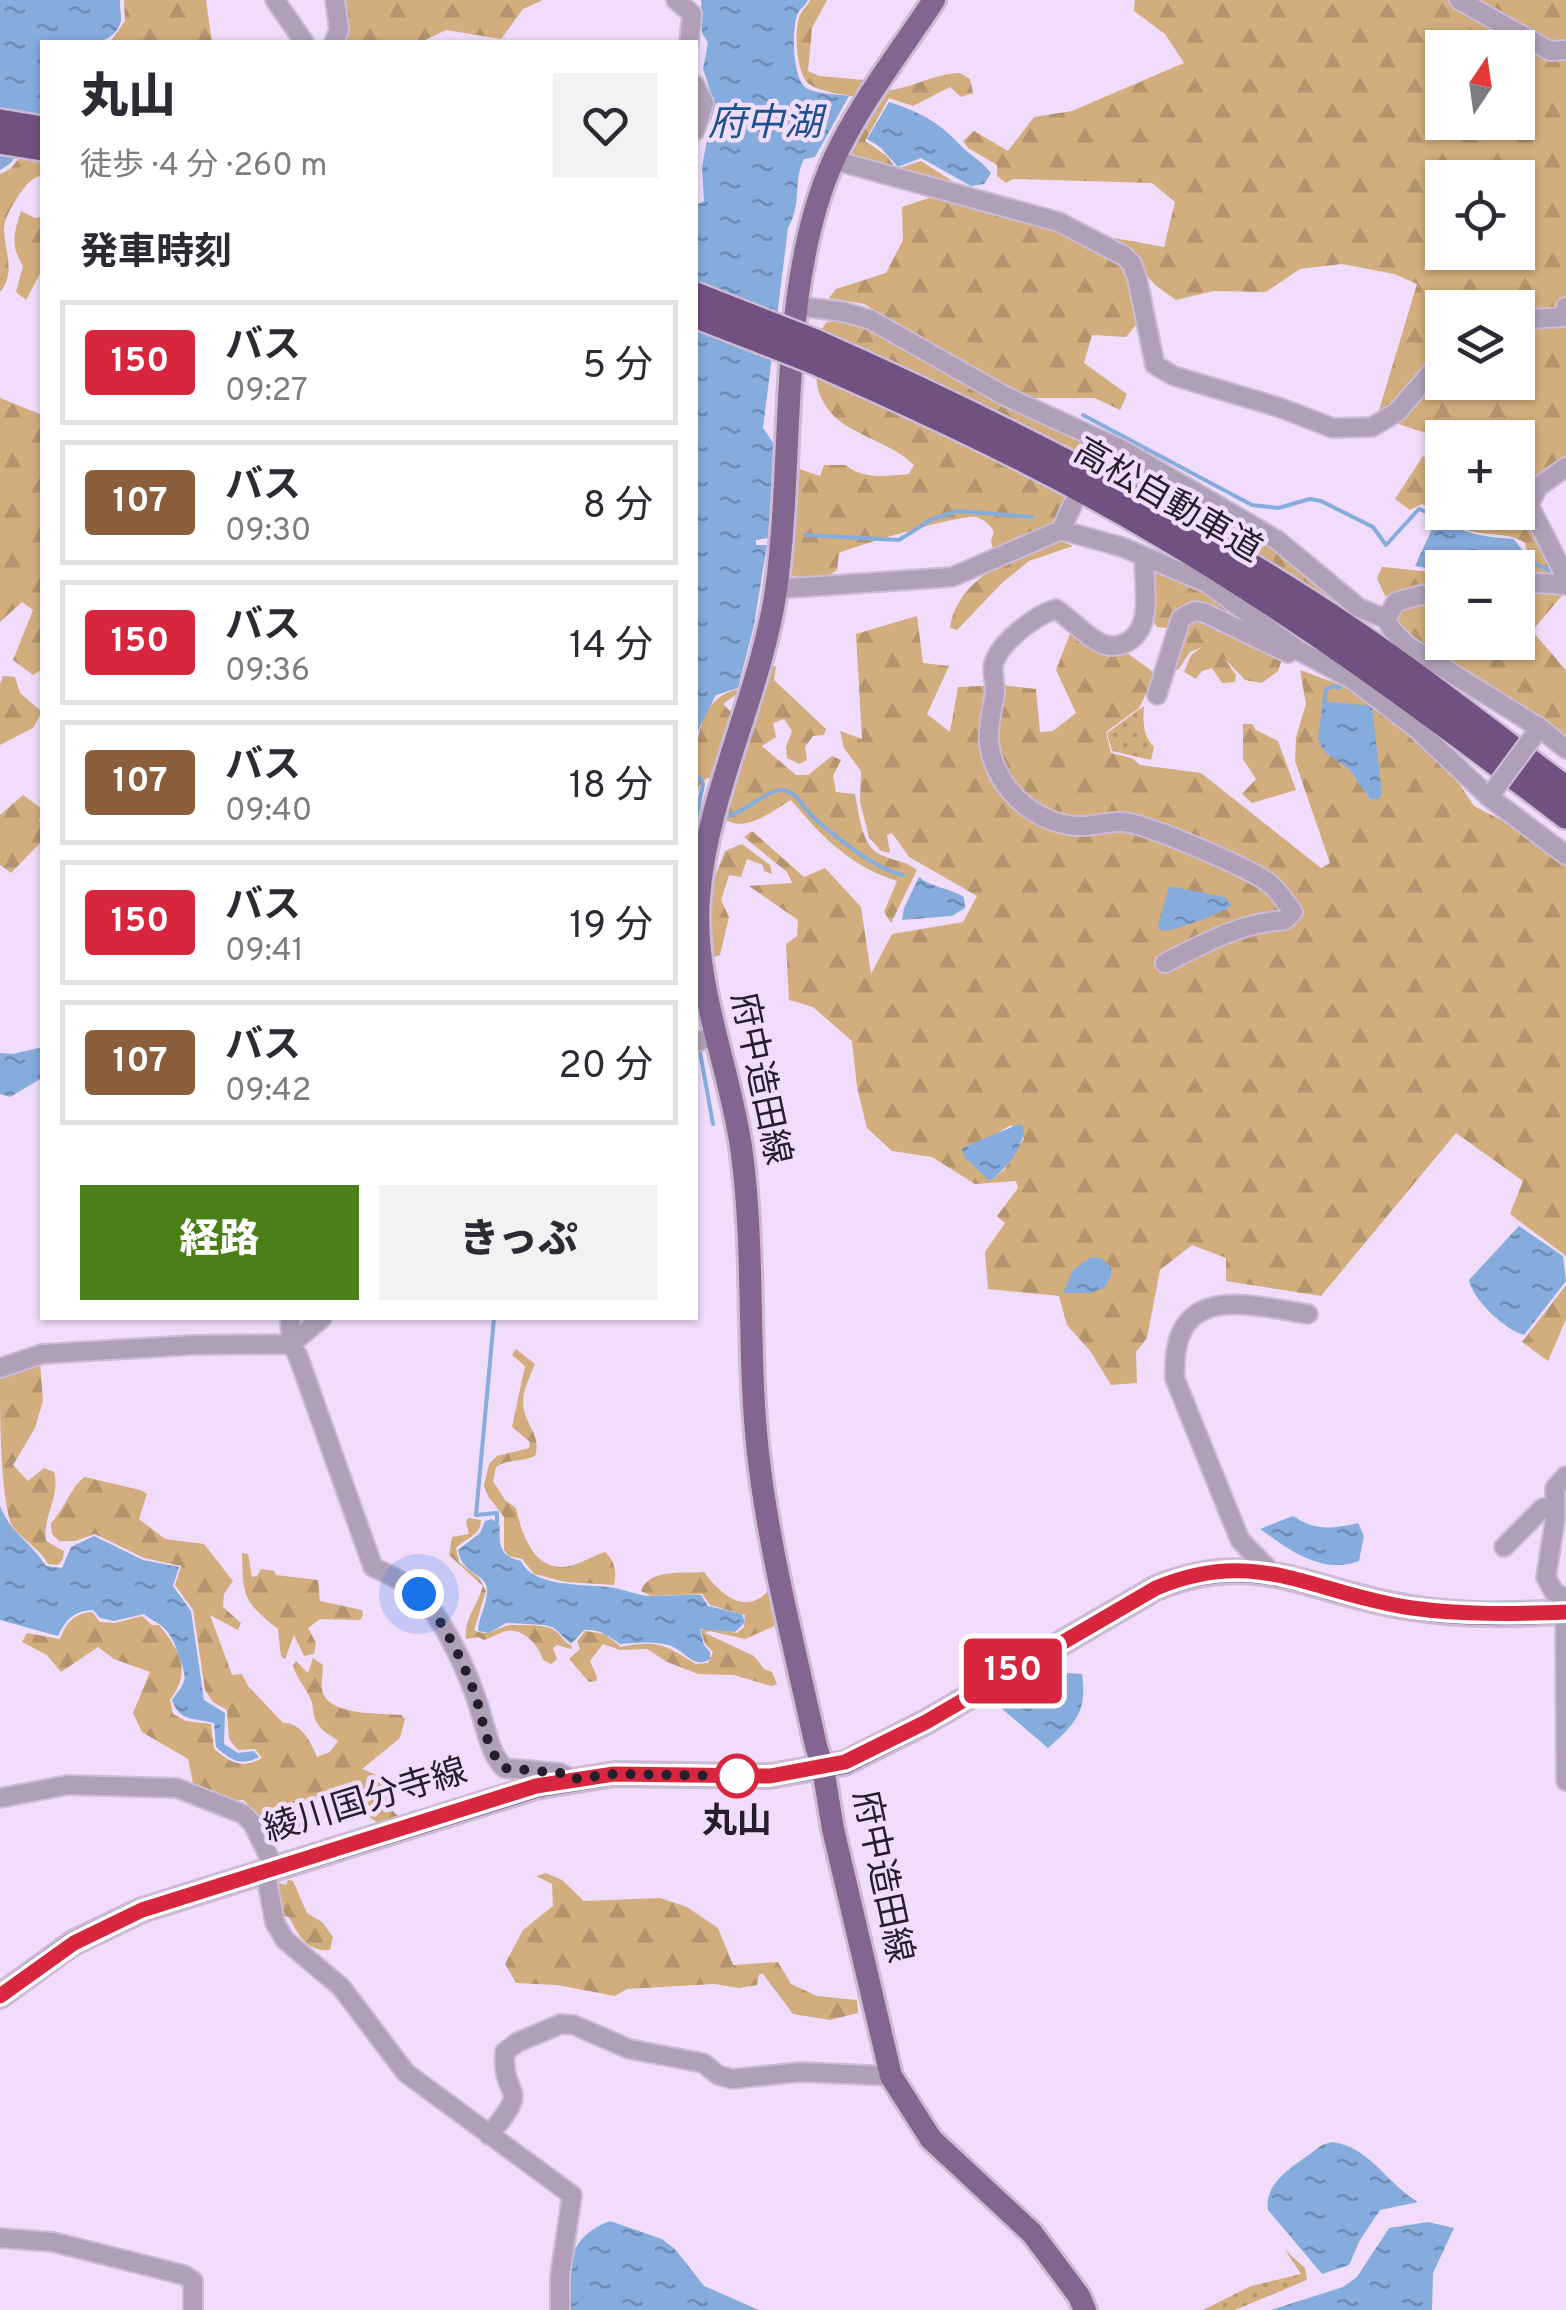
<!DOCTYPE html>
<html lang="ja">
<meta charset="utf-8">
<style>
body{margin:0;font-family:Overpass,"Noto Sans JP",sans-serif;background:#f2f2f3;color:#2b2b33;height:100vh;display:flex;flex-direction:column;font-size:38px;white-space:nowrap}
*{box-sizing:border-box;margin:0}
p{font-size:32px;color:#7c7c81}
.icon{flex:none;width:55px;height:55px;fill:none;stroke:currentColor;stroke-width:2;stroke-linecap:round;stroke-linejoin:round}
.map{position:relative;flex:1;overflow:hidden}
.sheet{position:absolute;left:40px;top:40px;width:658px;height:1280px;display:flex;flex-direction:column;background:#fff;border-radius:0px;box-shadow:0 2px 8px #0004}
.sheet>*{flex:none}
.badge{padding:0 20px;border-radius:8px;font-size:35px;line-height:65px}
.needle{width:65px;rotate:13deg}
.controls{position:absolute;left:1425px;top:30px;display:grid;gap:20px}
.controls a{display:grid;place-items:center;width:110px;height:110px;border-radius:0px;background:#fff;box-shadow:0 2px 8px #0004;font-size:50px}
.you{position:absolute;width:50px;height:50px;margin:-25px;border:8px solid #fff;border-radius:50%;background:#1a73e8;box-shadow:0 0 0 15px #1a73e833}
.map>.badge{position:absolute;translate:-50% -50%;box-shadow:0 0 0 5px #fff}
h2{padding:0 40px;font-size:38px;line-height:90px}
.round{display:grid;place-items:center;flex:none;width:105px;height:105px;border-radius:0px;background:#f2f2f3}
.overview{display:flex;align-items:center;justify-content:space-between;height:170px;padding:0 40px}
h1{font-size:48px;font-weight:800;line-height:75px}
.action{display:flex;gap:20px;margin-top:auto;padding:20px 40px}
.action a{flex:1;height:115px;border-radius:0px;background:#4a8017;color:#fff;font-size:40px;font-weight:800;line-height:115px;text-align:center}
.action a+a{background:#f2f2f3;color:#2b2b33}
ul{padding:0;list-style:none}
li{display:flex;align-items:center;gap:30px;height:125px;margin:0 20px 15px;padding:0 20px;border:5px solid #e1e1e2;border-radius:0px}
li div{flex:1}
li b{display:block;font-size:38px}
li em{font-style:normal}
li .badge{min-width:110px;font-weight:700;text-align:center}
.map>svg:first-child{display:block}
.grass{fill:url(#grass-dots)}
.forest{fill:url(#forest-firs);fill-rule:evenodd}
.water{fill:url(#water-ripples)}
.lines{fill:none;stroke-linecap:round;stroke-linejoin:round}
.stream{stroke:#85acdd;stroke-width:4}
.minor-casing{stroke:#cdbbd6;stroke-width:22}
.major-casing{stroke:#cdbbd6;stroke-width:28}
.highway-casing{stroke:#cdbbd6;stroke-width:30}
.minor{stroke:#afa0b7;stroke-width:18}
.major{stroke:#826690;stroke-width:22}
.highway{stroke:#715181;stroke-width:25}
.minor-bridge-casing{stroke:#cdbbd6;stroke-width:22;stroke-linecap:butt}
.highway-bridge-casing{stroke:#cdbbd6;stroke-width:30;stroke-linecap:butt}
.minor-bridge{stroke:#afa0b7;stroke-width:18}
.highway-bridge{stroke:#715181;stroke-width:25}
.line-casing{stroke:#fff;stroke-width:22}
.line{stroke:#d7263d;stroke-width:15}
.walk{stroke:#271e2c;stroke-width:10;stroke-dasharray:0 18}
.stop-dot{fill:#fff;stroke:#d7263d;stroke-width:5}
.labels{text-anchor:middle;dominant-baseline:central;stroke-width:9;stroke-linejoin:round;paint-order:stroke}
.street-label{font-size:35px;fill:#271e2c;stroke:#f1ddfb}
.stop-label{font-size:35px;font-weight:bold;fill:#271e2c;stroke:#f1ddfb}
.water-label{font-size:38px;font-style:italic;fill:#1d528d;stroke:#f1ddfb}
</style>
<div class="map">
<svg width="1566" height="2310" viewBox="0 0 1566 2310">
<defs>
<pattern id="grass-dots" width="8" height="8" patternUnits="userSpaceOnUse" patternTransform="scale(2.5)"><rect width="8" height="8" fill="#d2ad7d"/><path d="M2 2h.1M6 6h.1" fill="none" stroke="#b4946c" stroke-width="1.8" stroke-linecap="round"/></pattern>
<pattern id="forest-firs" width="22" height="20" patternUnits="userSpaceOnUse" patternTransform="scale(2.5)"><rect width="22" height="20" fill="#d2ad7d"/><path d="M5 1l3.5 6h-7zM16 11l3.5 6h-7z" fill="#b4946c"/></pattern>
<pattern id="water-ripples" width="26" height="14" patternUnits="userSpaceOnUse" patternTransform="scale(2.5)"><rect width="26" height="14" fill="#85acdd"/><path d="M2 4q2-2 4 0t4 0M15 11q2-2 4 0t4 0" fill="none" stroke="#6d8bb3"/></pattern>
</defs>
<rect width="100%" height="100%" fill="#f1ddfb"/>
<path class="grass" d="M1144 706C1143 721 1142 735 1154 747L1151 760 1112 751 1107 733Z
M1285 2250 1305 2268 1307 2280 1235 2310H1203L1251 2286 1301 2274Z"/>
<path class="forest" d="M124 0H206L212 42H110L125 21Z
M328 0H543L523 9 501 39 446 30 421 42H336Z
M810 0H827L812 28 808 71 820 76 864 80 865 86 856 97C842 94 820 92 809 84 796 75 793 26 801 13 804 8 808 5 810 0Z
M1135 0H1566V476L1541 495 1518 497V438H1442V447L1429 434 1377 417 1417 284 1394 274 1342 264 1300 269 1266 292 1213 291 1176 300 1155 285 1114 238 1164 247 1175 202 1152 183 1013 179 1006 183 997 176V165L968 148 963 141 974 131 1008 151 1034 117 1072 111 1184 63 1165 34 1134 11ZM1442 48H1518V122H1442ZM1442 178H1518V252H1442ZM1442 308H1518V382H1442Z
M960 73 970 79 973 93 961 97 950 87 913 106 889 98 865 141 887 156 896 169 921 161 960 186 954 191 845 159 883 91C911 89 932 74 960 73Z
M21 156 42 160V175C30 179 27 184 19 195 12 206 4 217 4 231 5 251 16 274 0 292V174L10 169Z
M935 196 1053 230 1118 263 1127 277 1137 324 1126 337 1092 335 1084 363 1127 394 1120 410 1095 398H1030L864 304 829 298 836 289 886 273 903 240 902 207Z
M21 211 35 218 42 217V270L26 300 16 292 23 266C10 246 14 233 21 211Z
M846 319 866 322 1092 439 1094 448 1090 457 971 399 819 332 827 322Z
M816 377 992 457 1068 498 1051 525 993 549 991 541 994 532C990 525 984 519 976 517 961 514 859 545 839 553L837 570 822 580 785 575 790 485 799 469 820 476 824 465H846C863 480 887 476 909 474L914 465C880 432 822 435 816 377Z
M0 398 42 415V669L33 675 13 660 33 610 22 602 0 622Z
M1423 456 1442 468V512L1527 510 1561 581 1518 583V568L1483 567 1521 564 1527 551 1525 543C1509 532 1489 536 1471 531 1453 526 1439 512 1422 504L1410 510 1395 499Z
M1113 457 1119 458 1124 466 1133 463C1202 504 1278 539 1333 598L1332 604 1258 555 1106 464Z
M1061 541 1073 546 1029 561 1002 583 957 630 950 628C957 577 1018 552 1061 541Z
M1147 566 1183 576 1286 648 1217 614 1176 615 1167 628 1157 627 1149 615Z
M1382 567 1442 573V590L1385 596 1377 578Z
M1541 589 1565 592 1532 631 1566 670V735L1415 642 1393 618 1399 607 1442 599V642H1518V594Z
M917 616 923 663 949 666 927 714 950 732 958 687 1001 685 1036 689 1040 732 1053 731 1076 713 1056 670 1073 626 1123 650 1156 674 1139 708 1106 732 1111 753 1132 758 1140 765 1201 773 1321 868 1330 863 1295 761 1296 737 1306 704 1300 670 1341 685 1380 708 1405 726 1452 773 1474 806 1521 830 1566 863V1256L1510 1214 1523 1181 1456 1133 1321 1296 1226 1281V1258L1192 1245 1160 1270 1147 1338 1136 1352 1137 1383 1111 1385 1091 1352 1067 1325 1059 1296 988 1289 985 1252 1005 1223 997 1216 1018 1188 1016 1181 975 1184 932 1157 892 1151 867 1128 857 1087 852 1041 813 1007 789 1000 786 944 797 936 798 920 749 886 792 883 787 872 744 837 752 831 804 877 825 868 861 907 871 974 892 934 963 922 977 896 909 857 892 833 887 835 890 853 881 851 869 837 860 802 861 771 844 748 840 731 862 739 856 634ZM1372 707 1374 745 1370 799 1349 769ZM1011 1125 1024 1139 1004 1170 990 1181 966 1146 984 1141Z
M1187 619 1215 622 1234 639C1251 638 1270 648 1282 660L1278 671 1262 683 1245 680 1224 658 1236 675 1235 682 1222 683 1212 668 1202 671 1196 679 1184 672 1191 655 1202 647 1190 652 1178 670 1172 669Z
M771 665 776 667 774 680 826 729 824 735 813 736 805 747 807 760 799 764 787 758 786 747 792 731 784 719 773 723 776 737 762 746 796 775H808L832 756 841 760 833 776 836 792 855 794C859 812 861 845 879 854 892 861 905 860 917 870L891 923 884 912 897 881C850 866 822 837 791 800 771 812 746 833 724 819L766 673Z
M3 676 15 677 20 693 42 712 33 728 0 745V684Z
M735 690 741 691 723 704 733 714 714 778H707L699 786 695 809C695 772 689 701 735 690Z
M1243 724H1252L1256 730 1278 741 1296 790 1252 803 1242 794 1256 779 1243 759Z
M23 795 42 809 39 820 42 823V841L11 873 0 865V815Z
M742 844 770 865 772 874 764 871 763 865 747 859 741 877 729 875 721 900 729 917 720 955 711 958 708 895 725 851Z
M1566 1285V1319L1548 1361 1522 1342Z
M516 1349 535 1364C530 1376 523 1390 523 1403 524 1425 542 1434 535 1456 523 1462 507 1459 496 1467L493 1481 505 1500 516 1508C521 1531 531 1565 560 1567 575 1568 591 1556 605 1552 615 1561 617 1572 614 1585L566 1582 534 1574 522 1559 509 1556 504 1550V1517L488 1496 484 1485 489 1464 497 1456 529 1448 530 1442 512 1427 525 1366 512 1355Z
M40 1363 43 1401 35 1428 13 1465 28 1481 44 1468 54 1472C61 1496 42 1516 46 1541L64 1551 63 1559 58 1565 48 1564C39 1547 20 1539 11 1524 0 1490 0 1416 0 1376Z
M85 1477 140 1490 147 1494 139 1519 165 1539 204 1544 233 1581 224 1594 223 1607 241 1623 238 1630 210 1615 232 1675 242 1674 248 1686 283 1723C301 1722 311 1742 317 1757L330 1752 338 1741C332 1735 325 1734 319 1726 313 1718 314 1712 312 1703 308 1689 296 1679 293 1665L296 1661 308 1673 313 1658 323 1665C323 1673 321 1682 322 1690 327 1716 380 1713 401 1715L405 1719 400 1738 362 1769C383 1777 397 1785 392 1810L400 1818 381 1825 352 1805 334 1798 303 1827 277 1842C266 1825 259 1813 243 1800L231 1801 193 1783 188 1759 142 1732 133 1713 150 1672 114 1659 98 1647 61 1672 47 1655 22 1642 27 1633 60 1639C67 1622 73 1614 92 1612L100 1622 115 1623 142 1616 152 1625H159C180 1651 192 1671 170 1700L173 1714 186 1721 211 1724 214 1749C230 1762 242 1770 262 1758L255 1749 238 1750 229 1739 227 1710 213 1702 205 1690 193 1610 175 1585 181 1566 144 1558 95 1534 75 1541H59L52 1534 51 1523C64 1510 71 1486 85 1477Z
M468 1518 481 1520C481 1535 466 1538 456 1548L459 1562 479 1578 486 1591 474 1630C491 1639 497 1625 513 1625 524 1625 545 1624 554 1630 562 1635 563 1642 572 1646L571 1649 557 1645 553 1648 557 1659 551 1664 543 1660C539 1646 524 1628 507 1631 500 1632 491 1638 484 1640L478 1637 466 1639C463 1621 478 1604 483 1586L449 1555 452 1537 469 1534 466 1522Z
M242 1553 248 1554 252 1577 257 1576 261 1569 274 1571 276 1575 318 1580 320 1601 362 1610 363 1615 360 1620 320 1619 308 1628 316 1643 314 1654 304 1656 294 1635 285 1659 281 1656 278 1629C243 1601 243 1597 242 1553Z
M704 1572C721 1595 746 1617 770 1589L786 1621 745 1639 709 1631 705 1633 754 1656 764 1669 772 1672 777 1684 771 1686 734 1675 698 1674 667 1662 647 1649 620 1650 603 1644 590 1661 597 1677 596 1681 589 1682 569 1659 580 1649 577 1642 585 1631 605 1634 621 1647C659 1639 666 1646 696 1664L708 1663 713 1652 705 1644 701 1630 706 1628 737 1633 744 1627 745 1615 710 1605 702 1594 651 1596 641 1591C649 1568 683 1574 704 1572Z
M546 1873 562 1880 584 1901 660 1898 687 1907 718 1928 733 1965 778 1962 791 1984 817 1996 857 2000 858 2013 830 2020 793 2014 763 1974H759L757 1985 739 1988 714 1984 627 1989 615 1996 557 1985 516 1983 505 1964 523 1930 553 1906 552 1884 536 1876Z
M288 1880 293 1881 307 1913 322 1922 333 1937 330 1950C307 1952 298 1935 289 1917L280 1915 279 1883 286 1885Z"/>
<path class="water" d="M0 0H120C119 9 123 17 120 24 109 52 67 42 42 42V111L11 163 0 170Z
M701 0H808C806 5 801 8 798 13 791 27 792 82 808 89 820 94 836 94 849 96L815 157 804 159C792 184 803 201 788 228L763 428 776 447 768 538 756 540V545H767L754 625 738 688 716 695 695 736V206L704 201 702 167 714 102 703 69 708 43 702 33Z
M889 102C922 113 939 122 961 146 971 156 982 161 991 173L984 184 971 186 921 158 898 167 880 147 867 139Z
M1438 516C1462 535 1485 537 1514 539L1524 552 1514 563 1439 570 1415 566Z
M1323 701 1372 706 1382 794 1379 799H1370L1349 769 1326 753 1321 746 1318 738Z
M919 877C932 888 950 888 964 897L965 908 952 916 902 920 904 908Z
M1169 886 1225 897 1232 905C1226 912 1172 932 1161 931L1158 926Z
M42 1047V1078L10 1097 0 1094V1053L13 1054Z
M1019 1124 1024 1127C1024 1148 1007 1168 990 1181L964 1157 962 1148Z
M1519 1226 1563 1256 1566 1281 1524 1335C1504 1329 1473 1300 1469 1280Z
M1091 1257 1101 1258 1111 1267V1276L1104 1288 1091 1293H1063L1073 1270Z
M0 1506C12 1535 31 1542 46 1566L62 1568 71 1547 94 1536 143 1560 179 1567 173 1586 191 1611 204 1700 225 1713 224 1744 238 1753 254 1751 259 1757C240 1767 231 1760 216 1747L214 1723C196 1718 179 1722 172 1700 188 1679 187 1680 179 1656 175 1645 173 1637 164 1628 158 1622 151 1620 144 1614L114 1621 100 1618 93 1610C74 1611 66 1619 58 1636L0 1620Z
M1293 1516C1315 1531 1332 1529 1358 1523L1364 1536 1359 1561C1322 1575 1288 1549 1260 1529Z
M492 1519 500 1526C498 1545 501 1557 521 1561 532 1587 582 1584 607 1587 623 1588 639 1597 654 1596 670 1596 685 1594 701 1595L708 1606 742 1614 745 1622 735 1632 700 1629 704 1645 710 1652V1659C692 1670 685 1649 668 1645 651 1641 636 1643 620 1644 607 1635 601 1629 584 1630L571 1644 554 1628 545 1625 506 1623 489 1633 478 1631C478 1619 488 1602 487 1589 485 1572 462 1575 458 1550L480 1533 485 1521Z
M1066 1673 1082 1674C1088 1712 1074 1725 1048 1748L1002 1709 1012 1696Z
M1332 2142C1369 2146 1387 2184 1418 2202L1380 2210 1360 2240 1349 2265 1322 2274 1268 2210C1263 2180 1301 2162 1322 2145Z
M610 2221 662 2239 675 2249 704 2286 759 2310H569C566 2269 567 2237 610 2221Z
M1428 2222 1454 2228 1433 2273 1432 2310H1271L1343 2287 1357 2277 1389 2228Z"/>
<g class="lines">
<path class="stream" d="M1083 415 1252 505 1278 508 1310 499 1321 501 1373 527 1386 545 1419 509 1438 516
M805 535 899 540 932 519 958 511 1032 517
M1521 557 1557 574
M1324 704 1326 689 1334 686 1339 688 1341 683
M695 777 701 779 703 784 695 825
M728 816C745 812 770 788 783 790 797 792 803 807 812 816 833 835 875 869 903 875
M700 1052 713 1124
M494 1318 476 1515 497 1513V1523"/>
<defs>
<path id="minor" d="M275 0 304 42
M676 0 692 14 689 42
M1459 0 1550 51 1566 50
M334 42 339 30 335 0
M695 85 704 103 695 131
M833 160 1059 222 1124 256 1132 264 1137 278 1155 365 1174 376 1278 407 1333 428 1372 427 1397 412 1442 360
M798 306 844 312 871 320 1005 396 1123 450 1277 540 1359 608 1386 619 1392 630 1408 646 1540 728 1566 749
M1518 320 1563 317 1566 307
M1529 505 1566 578
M1529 505 1538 487 1566 467
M1061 530 1073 504
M1144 557C1143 584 1156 631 1123 644 1116 647 1107 646 1100 643 1085 635 1070 619 1056 609 1035 615 994 646 993 669 993 676 995 684 995 691 993 709 987 726 989 744 996 788 1032 822 1077 826 1091 827 1107 821 1122 822 1146 823 1249 868 1269 883 1279 891 1286 903 1293 912L1285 920C1240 923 1205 943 1165 963
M1518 587 1538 583 1566 585
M776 589 952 577 1061 530 1122 547 1207 583 1298 650 1355 681 1416 728 1489 797 1566 855
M1386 619 1396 602 1421 595 1442 594
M1157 695 1181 618 1195 611 1205 613 1288 653
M695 1042 714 1037
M290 1318 291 1344 298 1356 373 1567C390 1575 406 1582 419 1595 443 1618 468 1672 478 1704 485 1725 489 1752 504 1768L560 1773 573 1779
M0 1368 42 1354 193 1345 291 1344 322 1318
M1566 1476 1555 1488V1520L1546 1577 1554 1592 1561 1596 1565 1612 1566 1781
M1504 1547 1543 1508 1553 1506
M1277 1578 1240 1540 1175 1379C1170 1282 1243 1304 1308 1314
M0 1798 68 1785 177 1788 243 1814 253 1824 274 1867
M265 1870 275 1923 285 1940 341 1987 406 2073 572 2195 560 2276V2310
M489 2135C534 2082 501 2102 505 2052L518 2042 561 2024 574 2025 629 2049 703 2063 718 2075 732 2079 801 2072 891 2076
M0 2238 53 2242 184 2275 193 2281V2310"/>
<path id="major" d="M934 0C900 52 859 104 833 161 777 287 795 454 776 590 761 693 707 794 699 897 692 986 731 1068 742 1154 755 1253 747 1354 758 1453 769 1551 795 1649 816 1746L823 1768 833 1829 891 2076 931 2139 1032 2233 1079 2296 1085 2310
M0 1996 73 1943 142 1910 536 1787 615 1774 770 1776 845 1763 926 1722 1156 1588C1258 1546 1313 1594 1412 1608 1463 1616 1514 1615 1566 1612"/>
<path id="highway" d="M0 122 42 129
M0 141 42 148
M815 342C985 417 1150 500 1307 601 1397 658 1481 725 1566 789
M813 361C931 413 1049 468 1160 534 1303 618 1435 716 1566 816"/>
</defs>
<use href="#minor" class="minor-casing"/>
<use href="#major" class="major-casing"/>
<use href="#highway" class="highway-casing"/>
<use href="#minor" class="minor"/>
<use href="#major" class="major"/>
<use href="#highway" class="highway"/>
<defs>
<path id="minor-bridge" d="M1494 790 1533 737"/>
<path id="highway-bridge" d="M695 295 815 342
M695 315 813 361"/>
</defs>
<use href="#minor-bridge" class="minor-bridge-casing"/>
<use href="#highway-bridge" class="highway-bridge-casing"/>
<use href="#minor-bridge" class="minor-bridge"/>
<use href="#highway-bridge" class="highway-bridge"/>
</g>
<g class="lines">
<defs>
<path id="line" d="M0 1996 74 1943 142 1910 536 1786 614 1774 770 1776 845 1762 926 1722 1156 1588C1258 1545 1313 1594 1412 1608 1463 1615 1514 1614 1566 1612"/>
</defs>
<use href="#line" class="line-casing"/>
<use href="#line" class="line"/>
<path class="walk" d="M419 1594C442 1619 461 1657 473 1689 483 1714 484 1748 504 1768L560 1773 573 1779 614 1774 737 1776"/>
</g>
<circle class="stop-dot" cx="737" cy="1776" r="20"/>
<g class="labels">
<g class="street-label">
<text transform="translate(1167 502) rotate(30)">高松自動車道</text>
<text transform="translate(759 1079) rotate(78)">府中造田線</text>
<text transform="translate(366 1802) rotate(-17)">綾川国分寺線</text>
<text transform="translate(881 1877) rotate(78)">府中造田線</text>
</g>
<g class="stop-label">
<text x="737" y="1823">丸山</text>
</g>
<g class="water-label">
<text x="765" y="125">府中湖</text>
</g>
</g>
</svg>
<div class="controls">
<a><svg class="needle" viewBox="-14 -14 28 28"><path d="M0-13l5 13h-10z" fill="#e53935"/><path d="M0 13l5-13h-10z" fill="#7c7c81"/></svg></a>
<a><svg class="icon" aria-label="locate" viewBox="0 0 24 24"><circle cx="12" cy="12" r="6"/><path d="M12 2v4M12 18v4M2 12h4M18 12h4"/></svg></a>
<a><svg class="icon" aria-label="layers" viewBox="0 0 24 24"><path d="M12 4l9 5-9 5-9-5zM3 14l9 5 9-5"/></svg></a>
<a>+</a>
<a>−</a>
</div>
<div class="you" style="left:419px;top:1594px"></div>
<b class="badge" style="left:1013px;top:1671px;background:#d7263d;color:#fff">150</b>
<section class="sheet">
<div class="overview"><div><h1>丸山</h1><p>徒歩 · 4 分 · 260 m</p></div><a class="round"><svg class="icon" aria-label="heart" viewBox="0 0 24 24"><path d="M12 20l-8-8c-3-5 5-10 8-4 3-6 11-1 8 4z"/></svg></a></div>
<h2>発車時刻</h2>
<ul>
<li><span class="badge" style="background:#d7263d;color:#fff">150</span><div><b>バス</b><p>09:27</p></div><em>5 分</em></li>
<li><span class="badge" style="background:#8b5e3c;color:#fff">107</span><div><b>バス</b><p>09:30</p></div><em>8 分</em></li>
<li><span class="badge" style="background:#d7263d;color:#fff">150</span><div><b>バス</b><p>09:36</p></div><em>14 分</em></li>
<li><span class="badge" style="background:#8b5e3c;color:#fff">107</span><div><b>バス</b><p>09:40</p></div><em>18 分</em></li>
<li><span class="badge" style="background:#d7263d;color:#fff">150</span><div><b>バス</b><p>09:41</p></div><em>19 分</em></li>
<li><span class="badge" style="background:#8b5e3c;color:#fff">107</span><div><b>バス</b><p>09:42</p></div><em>20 分</em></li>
</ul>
<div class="action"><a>経路</a><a>きっぷ</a></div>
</section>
</div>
